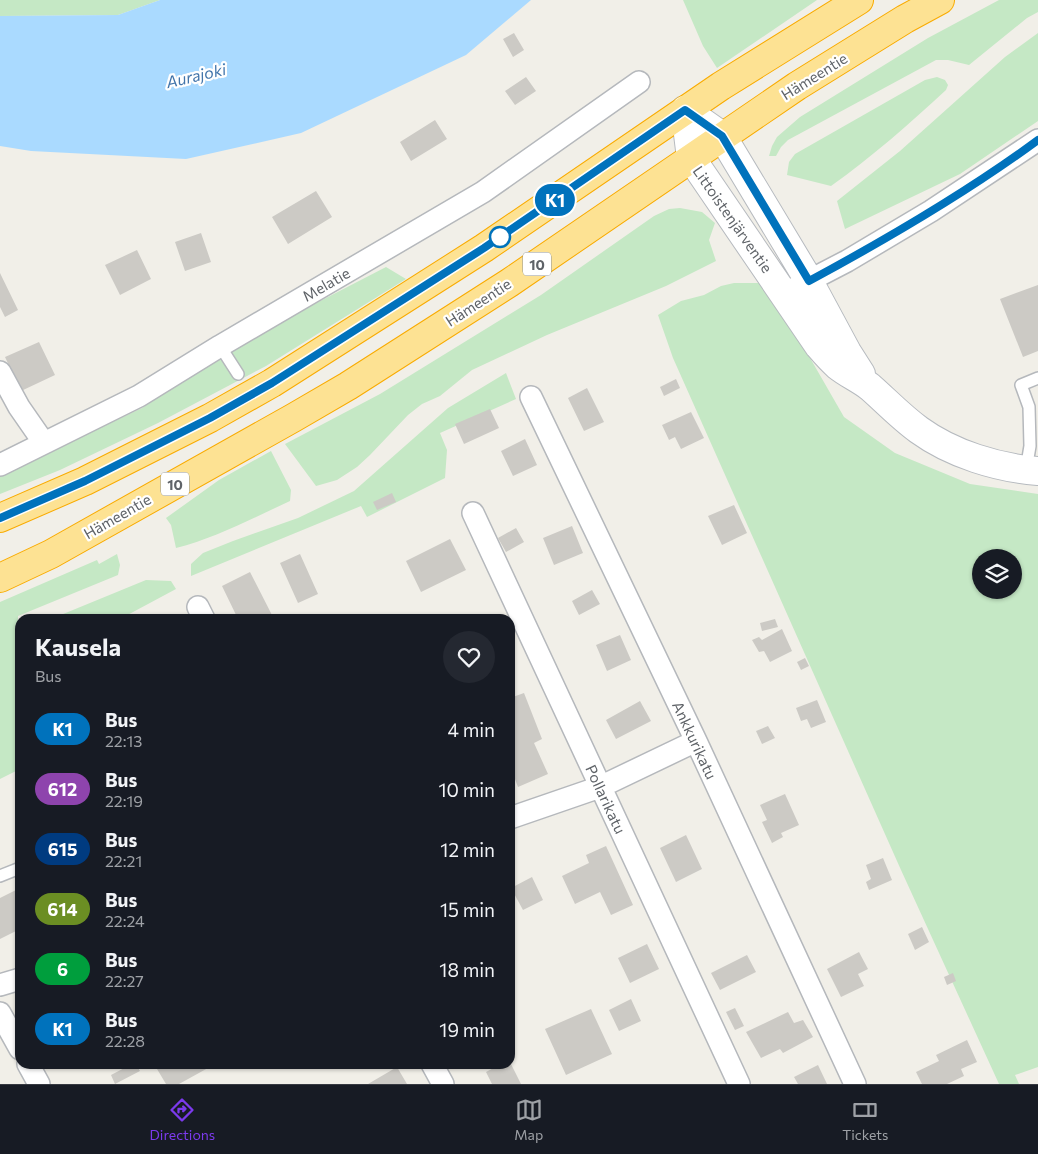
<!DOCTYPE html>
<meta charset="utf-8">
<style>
body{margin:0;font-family:Commissioner,sans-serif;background:#242831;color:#f1f3f6;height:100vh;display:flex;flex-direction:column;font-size:19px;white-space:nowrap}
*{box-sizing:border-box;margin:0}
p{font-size:16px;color:#9ea1a6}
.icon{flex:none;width:28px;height:28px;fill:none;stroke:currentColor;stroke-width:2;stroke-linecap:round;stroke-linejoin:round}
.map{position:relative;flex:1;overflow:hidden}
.panel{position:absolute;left:15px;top:614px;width:500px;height:455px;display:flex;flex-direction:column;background:#171b24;border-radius:15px;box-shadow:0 1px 4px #0004}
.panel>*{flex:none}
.badge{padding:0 10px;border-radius:16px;font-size:18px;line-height:32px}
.fabs{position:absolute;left:972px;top:549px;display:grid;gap:10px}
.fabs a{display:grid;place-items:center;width:50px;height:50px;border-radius:50%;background:#171b24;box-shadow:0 1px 4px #0004;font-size:25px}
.map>.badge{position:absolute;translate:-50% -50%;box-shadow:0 0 0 2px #fff}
.round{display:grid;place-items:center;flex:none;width:52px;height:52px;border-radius:26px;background:#242831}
.headline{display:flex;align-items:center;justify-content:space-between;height:85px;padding:0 20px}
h1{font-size:24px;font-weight:700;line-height:38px}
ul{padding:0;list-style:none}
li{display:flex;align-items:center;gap:15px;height:60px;padding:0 20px}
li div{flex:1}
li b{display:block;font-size:19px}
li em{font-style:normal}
li .badge{min-width:55px;font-weight:700;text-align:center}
.tab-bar{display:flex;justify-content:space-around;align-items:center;height:70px;border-top:1px solid #363941;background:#171b24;font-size:14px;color:#9ea1a6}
.tab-bar a{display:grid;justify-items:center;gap:2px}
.tab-bar .on{color:#7c3aed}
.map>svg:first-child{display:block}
.green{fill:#c5e8c5;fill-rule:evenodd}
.water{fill:#aadaff}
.building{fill:#cccac5}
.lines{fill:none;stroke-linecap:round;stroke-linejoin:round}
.lane-casing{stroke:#b5b8bc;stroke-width:14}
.street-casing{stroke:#b5b8bc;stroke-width:24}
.secondary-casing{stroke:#b6babf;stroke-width:30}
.highway-casing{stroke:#f9ab00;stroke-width:30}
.lane{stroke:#fff;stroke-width:11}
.street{stroke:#fff;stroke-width:21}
.secondary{stroke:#fff;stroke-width:28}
.highway{stroke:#fde293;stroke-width:28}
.line-casing{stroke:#fff;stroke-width:11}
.line{stroke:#0072bc;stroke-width:8}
.stop-dot{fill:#fff;stroke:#0072bc;stroke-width:2.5}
.labels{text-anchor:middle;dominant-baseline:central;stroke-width:4.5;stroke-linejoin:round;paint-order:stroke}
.shield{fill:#fff;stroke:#8f9295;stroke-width:1}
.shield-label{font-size:14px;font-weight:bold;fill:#5f6368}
.street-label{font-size:15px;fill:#5f6368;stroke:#fff}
.water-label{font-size:16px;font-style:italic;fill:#4174aa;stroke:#fff}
</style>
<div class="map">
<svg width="1038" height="1084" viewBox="0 0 1038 1084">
<rect width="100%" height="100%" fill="#f1efe8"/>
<path class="green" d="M0 0H160L118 15 0 16Z
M683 0H817L717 68 703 46Z
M999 0H1038V12L1027 18 969 65 948 60H936L788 140 781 147 776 156H769L772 146 777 137 800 117 928 38Z
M1038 33V121L960 174 845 229 837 201 900 151 1005 57Z
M937 77 945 80 948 85 946 90C909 124 872 157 831 186L787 175 789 162 795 154 925 80Z
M680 208 702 212 715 223 709 240 716 261 666 286 547 335 472 370 440 396 422 404 408 415 370 455 357 467 337 480 316 486 285 444 380 394 541 295 654 216 669 209Z
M386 267 406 279 266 366 158 423 60 470 0 494V475L142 408 235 345Z
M734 283H763L798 337 844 417 895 453 970 484 1038 494V1067L1015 1075 1019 1084H999L901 870 673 358 658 315 681 301 704 295 721 286ZM981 558H1014V590H981Z
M506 373 516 399 440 433 447 450 445 478 367 517 361 506 191 576V564L203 553 233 541 298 518 354 491 448 408Z
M271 451 291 490 290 501C253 518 216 538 176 548L171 525 166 518 219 480Z
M117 554 120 565 118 575 18 616V632L20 631V672L16 674 20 682V769L0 779V602L97 560 99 564Z
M146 580 171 581 176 589 120 619H51Z"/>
<path class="water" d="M160 0H531L466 55 301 133 186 159 31 151 0 146V16L118 15Z"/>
<path class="building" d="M514 33 524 50 513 57 503 39Z
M526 77 536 91 515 105 505 91Z
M435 120 447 139 411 161 400 142Z
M316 191 332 217 288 244 272 217Z
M201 233 211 262 185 271 175 242Z
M137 250 151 279 120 295 105 265Z
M0 273 18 310 5 317 0 307Z
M1038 285V351L1023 357 1000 299Z
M39 342 55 375 21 391 5 357Z
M676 379 680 388 664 396 660 387Z
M587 388 604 422 584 431 568 398Z
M490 409 499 428 464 444 455 424Z
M691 412 704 438 681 449 675 437 669 440 662 425Z
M525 439 537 465 513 476 501 451Z
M392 493 396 502 377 510 373 502Z
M734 505 747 533 722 545 708 516Z
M572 526 583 553 554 565 543 538Z
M516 528 524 542 506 552 498 538Z
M450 539 466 570 421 592 406 561Z
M300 554 318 594 298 603 280 563Z
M250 572 274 619H238L222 586Z
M592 590 600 604 579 615 572 601Z
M775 619 778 627 762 631 760 623Z
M782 629 792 651 770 662 764 651 759 652 752 640 759 637 762 640Z
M620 635 631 660 607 671 596 645Z
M805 658 809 666 801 670 797 662Z
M524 693 542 739 534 743 548 774 518 787 510 766V698Z
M817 700 826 722 811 728 807 719 801 721 796 708Z
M640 701 651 721 616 739 606 720Z
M768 726 775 738 762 744 756 731Z
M785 794 799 825 781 833 783 837 772 843 762 822 767 820 760 805Z
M686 835 702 869 676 882 660 848Z
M606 846 633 905 611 915 600 892 575 904 562 876 589 863 586 855Z
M883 858 892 880 869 890 866 882 871 879 866 865Z
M532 877 543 900 523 910 511 888Z
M20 888V929L0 939V898Z
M922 927 929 942 915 950 908 934Z
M647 944 659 969 630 983 618 958Z
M859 952 868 969 858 974 864 986 841 997 827 969Z
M747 955 756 972 720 990 711 973Z
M953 973 956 981 947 985 944 977Z
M631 999 641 1021 619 1031 609 1010Z
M735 1008 744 1026 735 1030 726 1012Z
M591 1009 612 1054 566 1075 545 1029Z
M788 1012 794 1023 803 1020 813 1037 783 1053 780 1049 761 1058 746 1032Z
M967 1040 977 1062 961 1069 964 1076 947 1084H922L916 1072 939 1061 936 1055Z
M132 1064H136L140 1071 115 1084 111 1075Z
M154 1064H205L208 1068 179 1084H166Z
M501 1064H511L521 1084H492L486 1072Z
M818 1065 827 1084H798L794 1077Z
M397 1067 407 1084H368Z"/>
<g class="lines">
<defs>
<path id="lane" d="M220 346 238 374
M1026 470 1030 446 1029 407 1021 385 1038 378
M0 876 20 868"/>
<path id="street" d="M795 288 847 261 931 211 1038 140
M0 372 19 407 44 443
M531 397 696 741 855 1084
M0 465 139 396 220 346 483 192 639 82
M473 513 739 1084
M198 607 204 619
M510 818 600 787 696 741
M0 985 20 979
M0 1013 20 1049
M28 1064 39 1084
M432 1064 443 1084"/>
<path id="secondary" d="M685 110 691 158 819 346C825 353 831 360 838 366 848 374 860 379 870 387 886 401 901 417 919 430 952 454 998 468 1038 471
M685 110 722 136 805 274 847 352 861 374"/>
<path id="highway" d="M0 518 85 481 210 418 272 383 484 248 721 86 859 0
M0 578 51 554 293 418 348 386 509 283 797 86 905 19 940 0"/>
</defs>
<use href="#lane" class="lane-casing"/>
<use href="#street" class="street-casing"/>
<use href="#secondary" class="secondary-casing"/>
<use href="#highway" class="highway-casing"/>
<use href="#lane" class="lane"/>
<use href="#street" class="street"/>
<use href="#secondary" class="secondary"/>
<use href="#highway" class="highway"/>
</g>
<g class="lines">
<defs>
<path id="line" d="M0 518 85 481 210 418 272 383 484 248 685 110 722 136 809 281C887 239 966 193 1038 140"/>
</defs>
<use href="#line" class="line-casing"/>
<use href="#line" class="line"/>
</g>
<circle class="stop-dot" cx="500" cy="237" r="10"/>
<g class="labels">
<g class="shield">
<rect x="523" y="252.5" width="28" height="23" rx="4"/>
<rect x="161" y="472.5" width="28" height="23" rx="4"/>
</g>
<g class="shield-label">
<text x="537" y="264">10</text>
<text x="175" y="484">10</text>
</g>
<g class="street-label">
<text transform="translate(814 76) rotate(-32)">Hämeentie</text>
<text transform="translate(733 219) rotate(55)">Littoistenjärventie</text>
<text transform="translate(326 284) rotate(-30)">Melatie</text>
<text transform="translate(478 302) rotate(-33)">Hämeentie</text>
<text transform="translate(117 516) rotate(-30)">Hämeentie</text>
<text transform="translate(695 740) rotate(65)">Ankkurikatu</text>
<text transform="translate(606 799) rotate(65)">Pollarikatu</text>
</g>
<g class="water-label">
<text transform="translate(196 75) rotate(-13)">Aurajoki</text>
</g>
</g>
</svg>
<div class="fabs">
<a><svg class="icon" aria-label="layers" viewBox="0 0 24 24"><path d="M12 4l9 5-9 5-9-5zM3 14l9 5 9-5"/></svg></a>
</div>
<b class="badge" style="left:555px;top:200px;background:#0072bc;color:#fff">K1</b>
<section class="panel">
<div class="headline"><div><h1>Kausela</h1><p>Bus</p></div><a class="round"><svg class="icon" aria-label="heart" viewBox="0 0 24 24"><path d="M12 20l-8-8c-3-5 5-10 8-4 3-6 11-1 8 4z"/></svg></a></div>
<ul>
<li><span class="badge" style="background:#0072bc;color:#fff">K1</span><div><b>Bus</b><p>22:13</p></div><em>4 min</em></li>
<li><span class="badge" style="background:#8e44ad;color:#fff">612</span><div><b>Bus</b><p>22:19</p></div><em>10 min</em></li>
<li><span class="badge" style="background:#003b80;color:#fff">615</span><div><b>Bus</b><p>22:21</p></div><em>12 min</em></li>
<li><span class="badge" style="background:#6b8e23;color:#fff">614</span><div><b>Bus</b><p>22:24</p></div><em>15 min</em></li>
<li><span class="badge" style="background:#009e3d;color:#fff">6</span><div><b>Bus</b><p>22:27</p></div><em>18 min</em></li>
<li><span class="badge" style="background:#0072bc;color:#fff">K1</span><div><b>Bus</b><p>22:28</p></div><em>19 min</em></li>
</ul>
</section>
</div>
<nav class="tab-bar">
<a class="on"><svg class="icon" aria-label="directions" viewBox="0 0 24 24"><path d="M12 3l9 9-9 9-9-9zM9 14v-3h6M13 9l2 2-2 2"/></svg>Directions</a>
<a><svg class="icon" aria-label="map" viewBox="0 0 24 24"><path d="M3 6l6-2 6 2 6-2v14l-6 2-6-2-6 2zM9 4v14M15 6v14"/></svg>Map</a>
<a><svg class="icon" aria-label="tickets" viewBox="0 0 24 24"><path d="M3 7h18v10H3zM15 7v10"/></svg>Tickets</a>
</nav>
